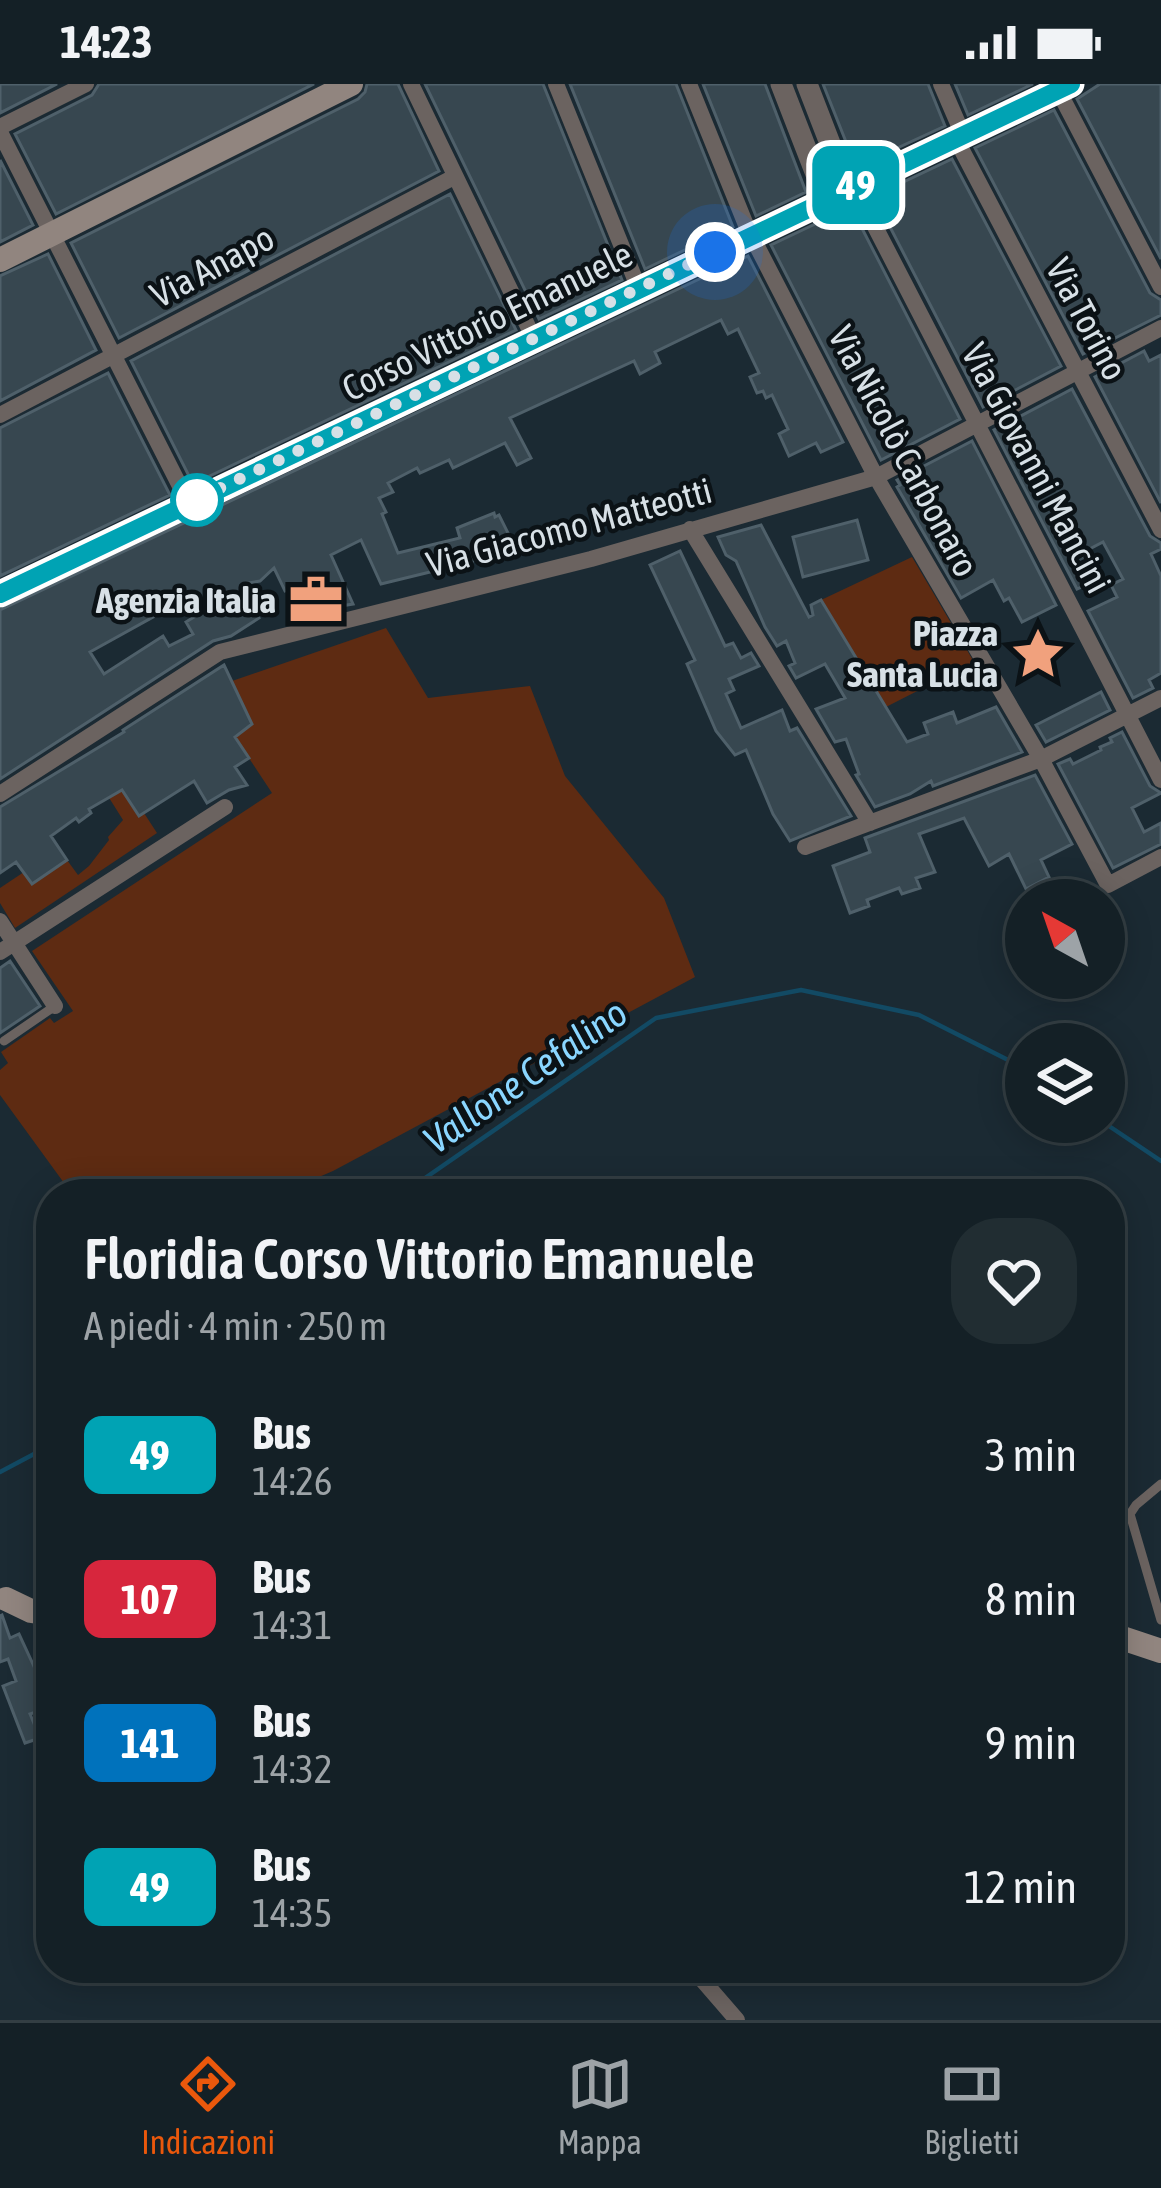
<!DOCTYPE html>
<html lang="it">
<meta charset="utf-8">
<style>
body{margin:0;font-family:"Asap Condensed",sans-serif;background:#212d32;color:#f1f3f6;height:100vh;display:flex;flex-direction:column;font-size:45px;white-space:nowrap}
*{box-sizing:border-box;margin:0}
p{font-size:39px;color:#9da3a7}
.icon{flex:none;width:66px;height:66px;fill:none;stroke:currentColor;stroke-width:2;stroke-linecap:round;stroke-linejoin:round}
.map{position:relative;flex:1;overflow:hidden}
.sheet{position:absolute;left:36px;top:1095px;width:1089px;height:804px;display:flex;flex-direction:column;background:#142026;border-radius:48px;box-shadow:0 6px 30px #0003,0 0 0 3px #333e43}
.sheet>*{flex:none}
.badge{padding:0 24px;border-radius:18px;font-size:42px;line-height:78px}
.needle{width:78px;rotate:320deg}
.tools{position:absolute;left:1005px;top:795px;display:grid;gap:24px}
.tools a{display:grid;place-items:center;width:120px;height:120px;border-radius:50%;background:#142026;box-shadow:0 6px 30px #0003,0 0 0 3px #333e43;font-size:60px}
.you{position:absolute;width:60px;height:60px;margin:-30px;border:9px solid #fff;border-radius:50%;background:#1a73e8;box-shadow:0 0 0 18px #1a73e833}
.map>.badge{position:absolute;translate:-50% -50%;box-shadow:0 0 0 6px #fff}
.round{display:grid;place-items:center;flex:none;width:126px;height:126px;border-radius:48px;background:#212d32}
.overview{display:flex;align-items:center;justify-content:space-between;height:204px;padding:0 48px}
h1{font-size:57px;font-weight:600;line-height:90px}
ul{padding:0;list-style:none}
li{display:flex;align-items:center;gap:36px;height:144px;padding:0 48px}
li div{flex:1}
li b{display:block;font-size:45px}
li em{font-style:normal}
li .badge{min-width:132px;font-weight:700;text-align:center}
.status{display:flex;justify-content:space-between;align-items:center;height:84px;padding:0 60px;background:#142026;direction:ltr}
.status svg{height:33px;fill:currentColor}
.tabs{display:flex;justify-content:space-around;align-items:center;height:168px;border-top:3px solid #333e43;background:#142026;font-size:33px;color:#9da3a7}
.tabs a{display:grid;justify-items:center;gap:6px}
.tabs .active{color:#ea580c}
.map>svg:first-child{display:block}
.green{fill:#5e2b12}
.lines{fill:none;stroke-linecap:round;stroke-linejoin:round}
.stream{stroke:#124a64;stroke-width:4.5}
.building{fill:#374750;stroke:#4f606a;stroke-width:3;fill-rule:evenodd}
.service{stroke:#6b6360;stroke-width:9}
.minor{stroke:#6b6360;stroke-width:16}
.tertiary{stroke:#6b6360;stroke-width:21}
.secondary{stroke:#91857f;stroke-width:24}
.line-casing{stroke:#fff;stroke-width:27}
.line{stroke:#00a3b4;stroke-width:18}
.walk{stroke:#d7e0e6;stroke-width:12;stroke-dasharray:0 21.6}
.stop-dot{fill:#fff;stroke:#00a3b4;stroke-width:6}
.labels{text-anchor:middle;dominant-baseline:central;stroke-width:9;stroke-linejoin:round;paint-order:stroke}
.street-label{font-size:36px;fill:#d7e0e6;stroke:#0b1216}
.poi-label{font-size:36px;font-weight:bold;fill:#d7e0e6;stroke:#0b1216;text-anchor:end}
.water-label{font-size:39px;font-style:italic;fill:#8ad6ff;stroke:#0b1216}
</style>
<div class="status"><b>14:23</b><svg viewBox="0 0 49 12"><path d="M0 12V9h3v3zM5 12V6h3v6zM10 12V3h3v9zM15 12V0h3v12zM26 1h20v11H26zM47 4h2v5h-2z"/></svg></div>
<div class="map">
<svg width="1161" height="1936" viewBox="0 0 1161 1936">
<rect width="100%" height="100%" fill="#1b2a33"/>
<path class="green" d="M912 473 974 578 886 623 821 516Z
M386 544 428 614 530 602 565 692 664 814 695 893 333 1087 279 1110H72L0 1011V986L8 979 1 968 50 934 54 939 73 927 32 867 272 709 235 653 252 640 232 597Z
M114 692 138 732 144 729 157 749 15 844 0 819V804L24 788 33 799 67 776 78 791 89 782 109 756 108 753 123 736 101 701Z"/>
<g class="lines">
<path class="stream" d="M1103 1038 1161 1077
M402 1110 656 934 801 906 919 931 1026 985
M0 1388 51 1361"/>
</g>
<path class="building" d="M0 0H57L0 29Z
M99 0H314L56 130 15 50 92 11Z
M367 0H398L439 87 119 254 71 159 358 15 365 8Z
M425 0H543L622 196 539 235Z
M570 0H676L733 143 645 185Z
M703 0H765L806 108 756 132Z
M823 0H928L945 42 856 83Z
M955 0H1033L968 31Z
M1100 0H1161V175L1077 15Z
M1054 26 1150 209 1161 216V231L1083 270 975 64Z
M952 75 1061 282 983 323 874 112Z
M0 76 33 141 0 158Z
M450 110 516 246 193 400 131 277Z
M851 123 960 335 881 376 771 161Z
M48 170 96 266 0 317V192Z
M748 172 843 358 821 368 816 359 789 372 779 350 788 345 772 311 766 314 763 307 757 309 750 293 759 289 738 245 728 250 721 236 655 268 660 279 640 290 634 277 510 334 531 374 517 381 505 359 453 384 449 376 420 389 417 384 388 399 393 408 379 414 386 428 382 430 398 469 460 454 457 444 494 429 495 433 499 431 513 459 497 466 494 471 490 469 471 478 381 500 361 456 331 471 353 520 304 528 294 504 285 507 274 484 260 497 243 500 259 534 231 552 213 557 0 695V526ZM171 508 177 520 184 516 194 533 186 538 193 550 169 562 163 552 104 590 90 568 153 533 146 518Z
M1144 267 1149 277 1161 271V419L1095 293Z
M108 289 170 411 0 492V344Z
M1072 305 1150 452 1161 459V465L1151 470 1161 492V589L1149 596 1153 604 1133 614 1088 527 1117 513 1111 501 1123 495 1103 458 1082 469 1095 497 1077 505 994 346Z
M972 357 1056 521 1022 538 1009 514 1004 517 993 496 961 514 897 403 900 401 897 396Z
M857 436 868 476 803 493 793 453Z
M761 441 809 533 813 531 811 521 821 516 907 658 928 650 924 639 953 628 957 639 996 623 1022 668 933 702 931 697 910 710 875 723 856 691 859 690 846 655 835 658 816 625 845 614 825 580 796 594 789 582 795 579 786 557 777 562 765 543 736 477 726 471 718 453Z
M680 467 725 562 733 559 741 574 751 569 759 582 729 595 734 606 726 610 741 644 782 626 790 647 797 644 851 732 790 757 773 730 746 666 735 671 716 647 687 580 695 576 650 481Z
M224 581 252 640 235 653 249 674 235 683 247 701 229 706 207 719 194 697 139 732 122 706 89 725 91 729 79 738 76 734 51 752 67 776 32 800 16 778 0 789V723L124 648 123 646Z
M1101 608 1110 626 1046 658 1036 641Z
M1122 648 1150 702 1161 709 1132 724 1144 748 1161 739V760L1113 784 1058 680 1070 675 1073 680 1101 666 1100 663 1112 658 1110 654Z
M1035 691 1072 760 1041 776 1049 793 1026 805 1009 770 989 782 964 734 919 750 935 788 916 794 920 804 902 810 899 804 867 816 869 822 850 829 833 782 870 768 865 754Z
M10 877 40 922 0 949V884Z
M2 1531 10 1554 19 1550 37 1589 51 1585V1623L30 1630 40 1654 25 1659 3 1602 16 1597 8 1575 0 1578V1532Z"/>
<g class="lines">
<path class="service" d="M4 957 55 922
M1161 1400 1136 1421 1130 1430 1161 1536"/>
<path class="minor" d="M411 0 534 255
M556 0 639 205
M689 0 746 141 876 393 1041 675 1108 801 1161 773
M941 0 963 51
M1058 6 1161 203
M0 43 86 0
M0 48 189 420
M956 55 1161 446
M854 102 1161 696
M0 331 454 93
M690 445 870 739
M0 710 220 568 591 475 876 393 1161 244
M805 763 1041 675 1161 614
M0 837 55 922
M0 868 225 723
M692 1884 737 1936"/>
<path class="tertiary" d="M781 0 826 116
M807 0 848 106"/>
<path class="secondary" d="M0 176 351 0
M0 510 1071 0
M6 1515 31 1527 51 1530
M1110 1550 1161 1567"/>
</g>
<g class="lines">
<defs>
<path id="line" d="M0 510 1071 0"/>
</defs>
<use href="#line" class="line-casing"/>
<use href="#line" class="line"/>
<path class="walk" d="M197 416 189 419 715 168"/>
</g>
<defs>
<symbol id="office-bare" viewBox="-9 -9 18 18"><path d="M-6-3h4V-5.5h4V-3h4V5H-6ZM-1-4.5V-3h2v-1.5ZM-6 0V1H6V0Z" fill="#f1a17d" stroke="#0b1216" stroke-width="2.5" paint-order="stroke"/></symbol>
<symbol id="sight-bare" viewBox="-9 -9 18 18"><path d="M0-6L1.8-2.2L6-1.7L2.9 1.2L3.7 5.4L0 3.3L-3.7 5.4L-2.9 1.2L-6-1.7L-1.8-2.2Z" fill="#f1a17d" stroke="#0b1216" stroke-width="2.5" paint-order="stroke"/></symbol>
</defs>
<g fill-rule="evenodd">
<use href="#office-bare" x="278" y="478" width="76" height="76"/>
<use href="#sight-bare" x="1000" y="532" width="76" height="76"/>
</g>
<circle class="stop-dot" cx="197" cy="416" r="24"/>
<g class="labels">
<g class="street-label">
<text transform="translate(212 182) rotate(-28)">Via Anapo</text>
<text transform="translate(1087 235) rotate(62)">Via Torino</text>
<text transform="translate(487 237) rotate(-26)">Corso Vittorio Emanuele</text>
<text transform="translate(904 367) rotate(62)">Via Nicolò Carbonaro</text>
<text transform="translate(1037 384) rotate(62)">Via Giovanni Mancini</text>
<text transform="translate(569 443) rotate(-15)">Via Giacomo Matteotti</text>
</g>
<g class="poi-label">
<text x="276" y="516">Agenzia Italia</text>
<text x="998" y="549">Piazza<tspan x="998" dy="41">Santa Lucia</tspan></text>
</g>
<g class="water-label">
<text transform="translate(525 992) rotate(-35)">Vallone Cefalino</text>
</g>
</g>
</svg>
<div class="tools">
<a><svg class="needle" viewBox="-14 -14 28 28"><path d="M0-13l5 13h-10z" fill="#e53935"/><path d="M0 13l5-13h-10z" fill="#9da3a7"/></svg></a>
<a><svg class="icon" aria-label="layers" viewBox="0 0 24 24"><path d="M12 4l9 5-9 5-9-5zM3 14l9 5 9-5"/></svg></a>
</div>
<div class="you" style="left:715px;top:168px"></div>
<b class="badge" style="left:856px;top:101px;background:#00a3b4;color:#fff">49</b>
<section class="sheet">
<div class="overview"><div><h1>Floridia Corso Vittorio Emanuele</h1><p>A piedi · 4 min · 250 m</p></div><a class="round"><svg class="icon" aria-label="heart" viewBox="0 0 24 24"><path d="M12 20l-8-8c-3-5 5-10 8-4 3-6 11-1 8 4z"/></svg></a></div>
<ul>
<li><span class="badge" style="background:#00a3b4;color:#fff">49</span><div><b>Bus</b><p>14:26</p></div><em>3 min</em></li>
<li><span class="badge" style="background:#d7263d;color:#fff">107</span><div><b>Bus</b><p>14:31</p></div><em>8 min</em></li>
<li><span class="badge" style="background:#0072bc;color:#fff">141</span><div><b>Bus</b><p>14:32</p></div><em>9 min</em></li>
<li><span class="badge" style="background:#00a3b4;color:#fff">49</span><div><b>Bus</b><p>14:35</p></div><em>12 min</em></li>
</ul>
</section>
</div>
<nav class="tabs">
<a class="active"><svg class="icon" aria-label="directions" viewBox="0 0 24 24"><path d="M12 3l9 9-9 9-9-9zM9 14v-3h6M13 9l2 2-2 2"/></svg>Indicazioni</a>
<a><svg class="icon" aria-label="map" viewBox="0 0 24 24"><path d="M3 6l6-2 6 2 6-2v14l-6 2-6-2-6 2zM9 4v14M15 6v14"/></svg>Mappa</a>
<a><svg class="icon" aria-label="tickets" viewBox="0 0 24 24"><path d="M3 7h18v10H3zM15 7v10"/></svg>Biglietti</a>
</nav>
